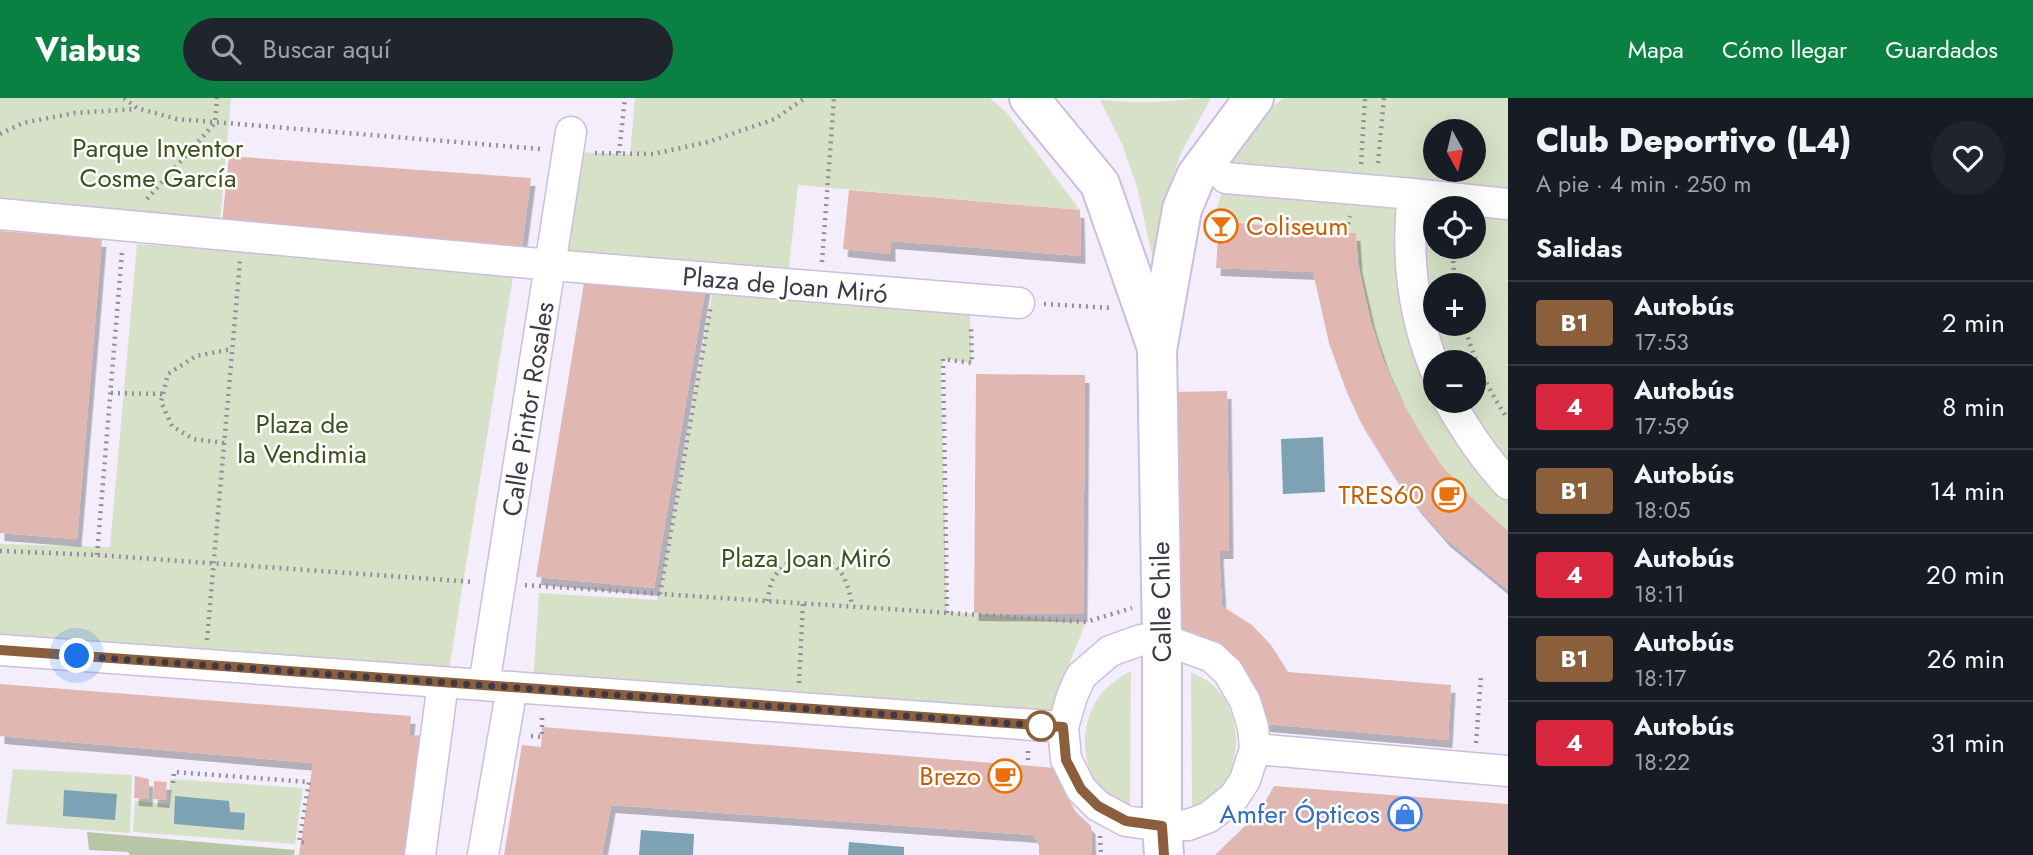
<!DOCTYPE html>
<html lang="es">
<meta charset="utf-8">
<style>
body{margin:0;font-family:Jost,sans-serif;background:#20242c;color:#f1f3f6;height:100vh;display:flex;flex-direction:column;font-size:26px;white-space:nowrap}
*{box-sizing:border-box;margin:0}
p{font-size:23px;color:#9ea1a6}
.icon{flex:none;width:38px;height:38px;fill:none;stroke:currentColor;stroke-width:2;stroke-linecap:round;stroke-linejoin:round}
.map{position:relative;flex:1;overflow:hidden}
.side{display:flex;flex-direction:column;background:#171b24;width:525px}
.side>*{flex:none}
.badge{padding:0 14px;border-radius:5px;font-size:24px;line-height:46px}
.needle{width:46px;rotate:172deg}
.controls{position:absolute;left:1423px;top:21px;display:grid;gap:14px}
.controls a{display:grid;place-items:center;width:63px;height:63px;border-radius:50%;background:#171b24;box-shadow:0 7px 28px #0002;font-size:35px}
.you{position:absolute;width:35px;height:35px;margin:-18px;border:5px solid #fff;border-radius:50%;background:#1a73e8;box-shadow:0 0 0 10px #1a73e833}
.map>.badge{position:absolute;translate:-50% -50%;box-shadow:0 0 0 4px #fff}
h2{padding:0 28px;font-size:26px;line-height:63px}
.round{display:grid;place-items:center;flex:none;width:74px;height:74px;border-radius:37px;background:#20242c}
.headline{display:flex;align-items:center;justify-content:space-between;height:119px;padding:0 28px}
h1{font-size:33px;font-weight:800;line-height:52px}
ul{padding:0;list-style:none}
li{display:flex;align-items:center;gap:21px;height:84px;padding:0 28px;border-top:2px solid #363941}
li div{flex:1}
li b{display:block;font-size:26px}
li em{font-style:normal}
li .badge{min-width:77px;font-weight:700;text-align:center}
header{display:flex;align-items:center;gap:42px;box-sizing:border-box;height:98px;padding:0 35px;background:#0b8043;color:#fff}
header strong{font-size:33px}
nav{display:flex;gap:38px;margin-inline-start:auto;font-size:24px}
.search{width:490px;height:63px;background:#20242c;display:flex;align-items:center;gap:18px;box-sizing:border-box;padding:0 24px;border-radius:38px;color:#9ea1a6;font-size:26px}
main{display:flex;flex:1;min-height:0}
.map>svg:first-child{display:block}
.green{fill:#d6e1c7;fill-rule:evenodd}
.forest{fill:#b7c6a4}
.water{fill:#7ca2b4}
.building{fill:#e1b7b2;filter:url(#shadow)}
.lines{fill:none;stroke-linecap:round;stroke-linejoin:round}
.street-casing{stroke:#cdbddf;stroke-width:33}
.primary-casing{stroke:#cdbddf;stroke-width:42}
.path{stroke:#948e9c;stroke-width:4.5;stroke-dasharray:2 5;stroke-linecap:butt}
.street{stroke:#fff;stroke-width:30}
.primary{stroke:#fff;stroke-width:38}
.line-casing{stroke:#fff;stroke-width:16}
.line{stroke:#8b5e3c;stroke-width:10}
.walk{stroke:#3f3947;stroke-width:7;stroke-dasharray:0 12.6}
.stop-dot{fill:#fff;stroke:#8b5e3c;stroke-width:3.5}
.labels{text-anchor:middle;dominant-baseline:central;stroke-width:5;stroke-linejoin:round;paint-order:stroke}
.park-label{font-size:26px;fill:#3d501c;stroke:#fefefe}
.food-label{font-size:26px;fill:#c56008;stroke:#fefefe;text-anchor:end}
.street-label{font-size:26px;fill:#3f3947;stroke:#fefefe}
.shop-label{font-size:26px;fill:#366cbe;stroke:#fefefe;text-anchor:end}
</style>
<header>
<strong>Viabus</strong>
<div class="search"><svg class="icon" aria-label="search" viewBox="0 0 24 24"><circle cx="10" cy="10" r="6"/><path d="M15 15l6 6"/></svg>Buscar aquí</div>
<nav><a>Mapa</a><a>Cómo llegar</a><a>Guardados</a></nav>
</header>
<main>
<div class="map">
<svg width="1508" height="757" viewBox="0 0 1508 757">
<defs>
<filter id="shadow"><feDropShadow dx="4.5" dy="8" stdDeviation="0" flood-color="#0004"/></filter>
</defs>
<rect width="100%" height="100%" fill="#f4eefc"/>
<path class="green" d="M0 0H231L219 135 0 117Z
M635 0H990L1007 15 1080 112 798 87 787 186 969 202 972 265 943 261 941 273 947 514 1086 524 1049 616 533 585 539 495 657 502 715 181 551 167 569 54 630 56Z
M1199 0H1211L1180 57 1167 96 1154 166 1137 89 1122 46 1100 2C1134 5 1165 5 1199 0Z
M1283 0H1508V433C1485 413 1463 392 1443 369 1391 304 1362 217 1356 135L1336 132 1213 122 1231 67 1259 20ZM1435 33H1474V72H1435ZM1435 110H1474V149H1435ZM1435 187H1474V226H1435ZM1435 264H1474V303H1435Z
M137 146 514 173 449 571 0 538V446L110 449Z
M1131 573 1130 711C1122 706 1110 700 1103 693 1081 670 1080 632 1095 605 1103 590 1117 581 1131 573Z
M1191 574C1196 577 1201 579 1206 582 1244 608 1245 666 1215 698 1209 704 1199 708 1192 713Z
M13 671 132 677 130 735 6 726Z
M170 681 303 690 295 746 133 734 135 703 169 706Z"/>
<path class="forest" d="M87 734 295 752 294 757H130L128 754 89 752Z"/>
<path class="water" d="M1323 339 1325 394 1283 396 1281 341Z
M64 692 117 696 115 722 63 718Z
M175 698 229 703 230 714 245 715 244 732 174 726Z
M641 732 694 736 693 757H639Z
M849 744 904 749V757H848Z"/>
<path class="building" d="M229 58 531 80 522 148 222 125Z
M849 92 1080 112 1081 158 891 143V156L843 151Z
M1219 123 1356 135 1358 167 1371 224 1384 264 1401 302 1422 338 1442 368 1474 402 1508 433V492L1446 441 1418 409 1391 373 1360 323 1346 292 1329 245 1313 174 1216 170Z
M0 133 102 141 77 441 0 435Z
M586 173 706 188 654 490 536 479Z
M976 276 1085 277 1083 516 974 515Z
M1227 293 1229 453H1219L1222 508 1252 527 1271 547 1288 574 1451 587 1448 642 1266 626 1185 536 1176 519 1169 294Z
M0 586 411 618 409 637 431 638 412 757H299L313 665 0 638Z
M542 629 1056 670 1062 691 1076 714 1091 728 1092 757H1039V747L1033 737 611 707 602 757H504L522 647 541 649Z
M135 678 149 681 148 701 134 700Z
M154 683 167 684 165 702 153 701Z
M1274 688 1508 706V757H1215L1251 722 1264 706Z"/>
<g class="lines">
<defs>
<path id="street" d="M1226 80 1413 96 1508 106
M1413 96C1406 156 1412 214 1435 271
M0 116 551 167 1019 205
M1449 303C1466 333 1484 360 1508 386
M1162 541 1212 559 1228 574 1245 603 1253 629 1255 651 1245 682 1234 699 1209 719 1188 727 1162 728 1126 723 1098 708 1081 691 1066 661 1063 629 1072 598 1081 578 1110 553 1141 542Z
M0 552 1063 629
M484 587 571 34
M1255 651 1508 673
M420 757 443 585
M483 757 512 589"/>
<path id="primary" d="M1029 0 1100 86 1157 250
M1164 757 1162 728V541L1157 252 1182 111 1196 78 1254 0"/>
</defs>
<use href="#street" class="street-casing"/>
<use href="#primary" class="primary-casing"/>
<path class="path" d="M124 0 137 10 177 21 541 51
M0 36 23 25 75 15 136 11
M595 55 653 56 708 44 775 21 805 0
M619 55 625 0
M1378 65 1384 0
M1361 66 1365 0
M147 101 215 25 217 0
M1347 133 1350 118
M1452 149 1455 187
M822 164 834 0
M1044 206 1112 210
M1464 226C1473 260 1488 292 1508 321
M111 295 163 296
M224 345 193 341 172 328 161 304 168 276 196 258 232 251
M0 453 97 457 474 484
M97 457 122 154
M525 487 1086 524 1132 510
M660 496 711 207
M767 503C769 496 770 487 773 481 786 458 814 451 835 468 846 477 850 495 852 508
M947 515 943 261 972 265 971 227
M207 542 240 163
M799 585 803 505
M531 638 542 639V616
M1476 645 1481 578
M1028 662V652
M173 685 174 674 309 684 299 744 305 745
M1100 738 1101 757"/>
<use href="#street" class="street"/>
<use href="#primary" class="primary"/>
</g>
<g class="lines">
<defs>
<path id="line" d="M0 552 1063 629 1066 662 1081 691 1098 708 1126 723 1162 728 1164 757"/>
</defs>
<use href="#line" class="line-casing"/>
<use href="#line" class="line"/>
<path class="walk" d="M77 558 1046 628H1041"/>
</g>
<defs>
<symbol id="bar-ring" viewBox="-11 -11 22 22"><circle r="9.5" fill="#fefefe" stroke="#e8710a" stroke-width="1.5"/><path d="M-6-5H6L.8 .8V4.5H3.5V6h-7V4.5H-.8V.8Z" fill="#e8710a"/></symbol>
<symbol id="cafe-ring" viewBox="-11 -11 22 22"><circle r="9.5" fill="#fefefe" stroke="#e8710a" stroke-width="1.5"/><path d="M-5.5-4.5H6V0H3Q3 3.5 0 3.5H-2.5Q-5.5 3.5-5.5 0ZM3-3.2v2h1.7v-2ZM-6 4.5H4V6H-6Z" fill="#e8710a"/></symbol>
<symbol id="shop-ring" viewBox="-11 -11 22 22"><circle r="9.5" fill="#fefefe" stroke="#3f7fe0" stroke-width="1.5"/><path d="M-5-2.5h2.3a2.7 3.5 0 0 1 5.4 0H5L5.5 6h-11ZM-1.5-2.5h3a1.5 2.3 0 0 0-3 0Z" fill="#3f7fe0"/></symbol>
</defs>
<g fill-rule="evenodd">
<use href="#bar-ring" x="1202" y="109" width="38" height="38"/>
<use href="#cafe-ring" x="1430" y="378" width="38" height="38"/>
<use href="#cafe-ring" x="986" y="659" width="38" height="38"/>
<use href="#shop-ring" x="1386" y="697" width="38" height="38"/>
</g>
<circle class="stop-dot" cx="1041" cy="628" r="14"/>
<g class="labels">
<g class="park-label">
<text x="158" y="50">Parque Inventor<tspan x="158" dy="30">Cosme García</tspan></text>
<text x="302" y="326">Plaza de<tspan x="302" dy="30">la Vendimia</tspan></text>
<text x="806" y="460">Plaza Joan Miró</text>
</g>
<g class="food-label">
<text x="1246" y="128" text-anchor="start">Coliseum</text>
<text x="1424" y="397">TRES60</text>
<text x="981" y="678">Brezo</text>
</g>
<g class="street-label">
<text transform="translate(785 187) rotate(5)">Plaza de Joan Miró</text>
<text transform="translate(528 311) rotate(-81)">Calle Pintor Rosales</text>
<text transform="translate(1161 504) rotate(-91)">Calle Chile</text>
</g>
<g class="shop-label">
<text x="1380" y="716">Amfer Ópticos</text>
</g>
</g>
</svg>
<div class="controls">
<a><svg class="needle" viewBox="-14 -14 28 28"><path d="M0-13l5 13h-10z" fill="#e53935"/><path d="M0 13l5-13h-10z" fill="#9ea1a6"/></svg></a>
<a><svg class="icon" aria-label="locate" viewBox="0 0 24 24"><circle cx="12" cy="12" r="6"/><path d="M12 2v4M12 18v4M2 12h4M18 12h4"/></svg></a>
<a>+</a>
<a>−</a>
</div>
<div class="you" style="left:77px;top:558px"></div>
</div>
<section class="side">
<div class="headline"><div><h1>Club Deportivo (L4)</h1><p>A pie · 4 min · 250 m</p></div><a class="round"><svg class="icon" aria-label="heart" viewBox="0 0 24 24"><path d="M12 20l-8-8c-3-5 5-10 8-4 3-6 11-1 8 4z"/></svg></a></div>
<h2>Salidas</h2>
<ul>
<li><span class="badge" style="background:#8b5e3c;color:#fff">B1</span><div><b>Autobús</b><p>17:53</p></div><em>2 min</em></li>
<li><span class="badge" style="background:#d7263d;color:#fff">4</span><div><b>Autobús</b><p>17:59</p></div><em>8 min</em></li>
<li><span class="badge" style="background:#8b5e3c;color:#fff">B1</span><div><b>Autobús</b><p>18:05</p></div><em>14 min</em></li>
<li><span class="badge" style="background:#d7263d;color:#fff">4</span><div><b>Autobús</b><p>18:11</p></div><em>20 min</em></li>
<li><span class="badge" style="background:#8b5e3c;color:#fff">B1</span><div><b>Autobús</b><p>18:17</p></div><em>26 min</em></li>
<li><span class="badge" style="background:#d7263d;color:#fff">4</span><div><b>Autobús</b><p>18:22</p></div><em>31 min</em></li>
</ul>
</section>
</main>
